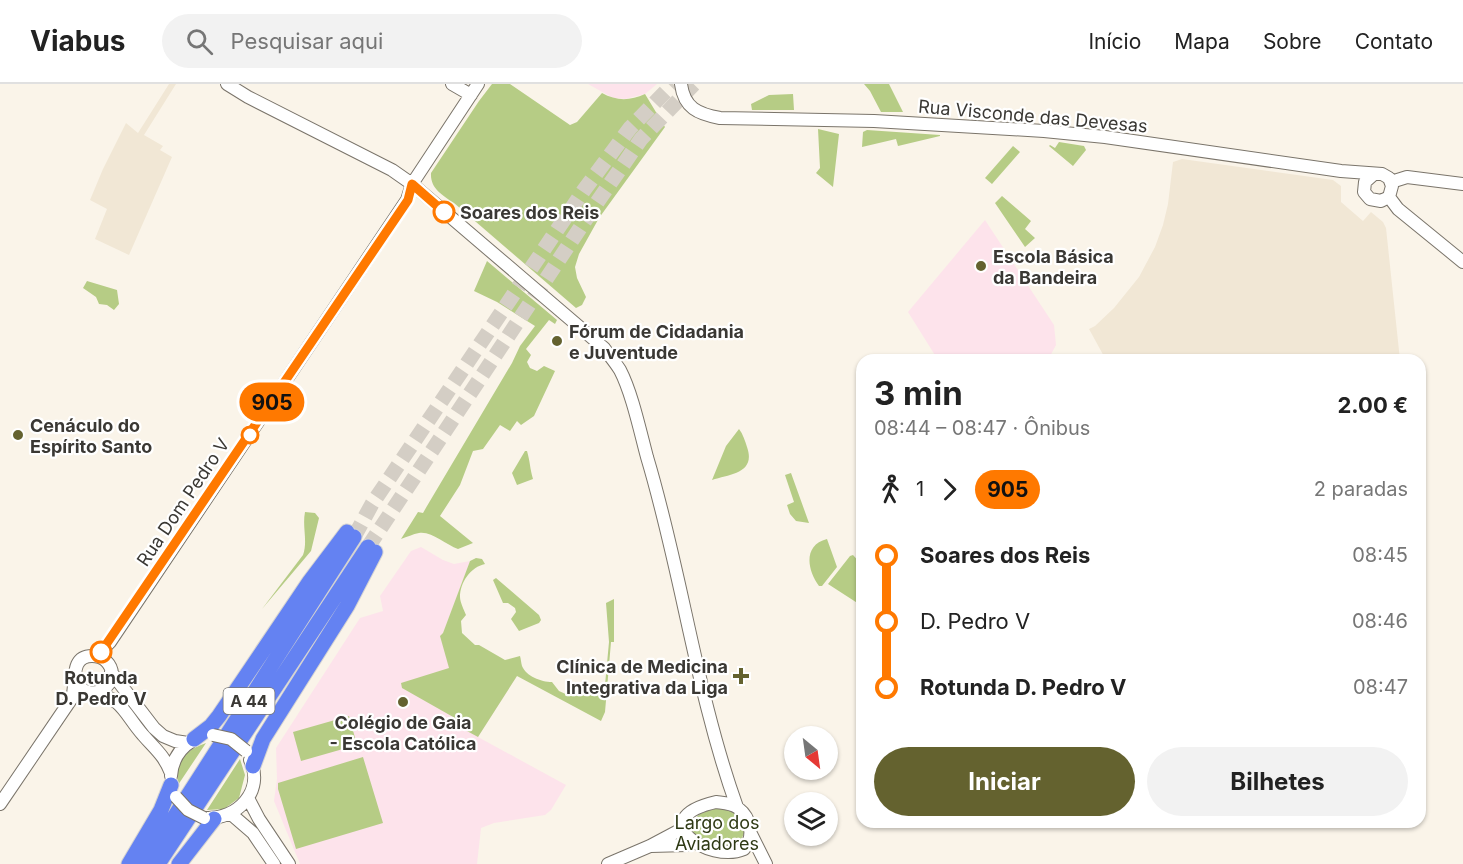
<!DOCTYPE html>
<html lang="pt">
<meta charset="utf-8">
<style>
body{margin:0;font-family:Inter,sans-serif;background:#f2f2f2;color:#222;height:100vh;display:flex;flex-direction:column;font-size:22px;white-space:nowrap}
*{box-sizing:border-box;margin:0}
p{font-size:20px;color:#767676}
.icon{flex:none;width:33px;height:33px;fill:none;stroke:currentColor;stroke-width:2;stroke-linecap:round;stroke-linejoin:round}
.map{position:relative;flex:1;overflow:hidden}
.panel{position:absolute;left:856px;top:270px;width:570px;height:474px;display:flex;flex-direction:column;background:#fff;border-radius:18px;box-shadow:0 2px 4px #0004}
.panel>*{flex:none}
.badge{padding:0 12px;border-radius:20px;font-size:21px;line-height:39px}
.needle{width:39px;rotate:151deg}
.controls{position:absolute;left:784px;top:642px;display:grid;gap:12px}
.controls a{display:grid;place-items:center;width:54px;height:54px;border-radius:50%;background:#fff;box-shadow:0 2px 4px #0004;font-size:30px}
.map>.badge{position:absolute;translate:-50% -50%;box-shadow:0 0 0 3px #fff}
.legs{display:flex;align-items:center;gap:9px;height:66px;padding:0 18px;font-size:20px}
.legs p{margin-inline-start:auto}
.summary{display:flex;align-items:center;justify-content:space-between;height:102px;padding:0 18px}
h1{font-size:33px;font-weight:700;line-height:45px}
.action{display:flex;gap:12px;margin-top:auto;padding:12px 18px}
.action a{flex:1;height:69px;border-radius:36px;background:#64622f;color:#fff;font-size:24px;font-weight:700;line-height:69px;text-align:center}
.action a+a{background:#f2f2f2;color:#222}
ul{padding:0 18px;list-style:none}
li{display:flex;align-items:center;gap:21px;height:66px;font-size:22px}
li i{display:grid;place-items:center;width:9px;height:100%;margin:0 8px;background:currentColor}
li i::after{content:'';width:15px;height:15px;margin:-8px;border:4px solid;border-radius:50%;background:#fff}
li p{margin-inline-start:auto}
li:first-child i{background:linear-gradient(#0000 50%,currentColor 0)}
li:last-child i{background:linear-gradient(currentColor 50%,#0000 0)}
header{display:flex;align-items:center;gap:36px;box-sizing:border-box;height:84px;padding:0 30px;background:#fff;border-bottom:2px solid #e0e0e0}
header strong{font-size:28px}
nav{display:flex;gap:33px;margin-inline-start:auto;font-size:21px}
.search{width:420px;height:54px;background:#f2f2f2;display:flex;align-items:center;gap:15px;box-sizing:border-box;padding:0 21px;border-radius:33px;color:#767676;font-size:22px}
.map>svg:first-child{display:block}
.built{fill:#f1e7d5}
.education{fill:#fde3eb}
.green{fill:#b6cc85}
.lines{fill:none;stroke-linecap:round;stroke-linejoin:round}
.highway-tunnel{stroke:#d4cec5;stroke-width:15;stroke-dasharray:15 8;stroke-linecap:butt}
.secondary-casing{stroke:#7a746a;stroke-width:14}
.highway-casing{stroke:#d4d3d2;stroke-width:17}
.secondary{stroke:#fff;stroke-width:12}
.highway{stroke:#6482f2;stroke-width:15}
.secondary-bridge-casing{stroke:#7a746a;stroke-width:14;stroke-linecap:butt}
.secondary-bridge{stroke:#fff;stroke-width:12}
.line-1-casing{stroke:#fff;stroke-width:14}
.line-1{stroke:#ff7900;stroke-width:9}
.stop-1-dot{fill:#fff;stroke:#ff7900;stroke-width:3}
.poi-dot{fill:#64622f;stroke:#fff;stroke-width:2}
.labels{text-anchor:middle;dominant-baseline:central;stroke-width:4.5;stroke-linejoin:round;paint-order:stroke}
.shield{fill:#fff;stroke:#757471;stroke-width:1.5}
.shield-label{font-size:16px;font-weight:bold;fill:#3a3834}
.street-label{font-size:18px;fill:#3a3834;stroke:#fff}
.stop-label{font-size:18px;font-weight:bold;fill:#3a3834;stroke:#fff;text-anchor:start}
.poi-label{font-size:18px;font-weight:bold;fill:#3a3834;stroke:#fff;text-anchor:start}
.park-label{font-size:18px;fill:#2e3914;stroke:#fff}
</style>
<header>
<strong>Viabus</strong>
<div class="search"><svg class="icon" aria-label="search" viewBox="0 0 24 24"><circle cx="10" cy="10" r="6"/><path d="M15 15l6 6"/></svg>Pesquisar aqui</div>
<nav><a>Início</a><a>Mapa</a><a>Sobre</a><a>Contato</a></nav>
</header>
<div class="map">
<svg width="1463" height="780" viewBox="0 0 1463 780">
<rect width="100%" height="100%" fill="#faf4e9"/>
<path class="built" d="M169 0H176L144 51 163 62 160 66 172 73 129 171 95 155 107 125 90 116 103 85 126 39 138 49Z
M1182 75 1333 96 1341 102V118L1363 137 1371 128 1383 138 1386 144 1400 276H1106L1089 245 1095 242 1114 224 1139 193 1155 163 1163 141 1168 120 1173 78Z"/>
<path class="education" d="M588 0H657L645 10 625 15 613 14Z
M985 136 1054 241 1056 261 1048 276H938L908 228Z
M421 463 443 476 454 480 470 477 443 549 517 592 478 653 566 701 551 726 545 731 494 739 481 744 477 780H300L274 717 277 695 276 664 360 534 383 527 380 512 411 467Z"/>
<path class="green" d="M492 0H510L570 41 577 38 602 9C616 17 630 17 645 10L665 43 599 134 579 170 575 183 577 194 586 213 582 221 576 224 454 119C442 111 430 104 431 89L479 17Z
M864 0H889L903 28H881L870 7Z
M793 10 794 26H752L751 20 769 11Z
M818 45 839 50 833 103 816 89 820 84Z
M867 46 940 51V52L898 62 896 55 862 63 863 48Z
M1059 58 1084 62 1086 66 1073 82 1049 62 1050 61 1055 64Z
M1013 62 1020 68 992 100 985 94Z
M1002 112 1031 137 1025 145 1035 154 1025 163 995 119Z
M487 177 557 236 555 240 549 236 526 265 531 271 527 278 530 284 537 287 544 282 555 287 534 332 521 341 517 337 510 347 500 341 483 365 473 367 460 401 440 432 473 459 458 465C446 461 432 447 419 449 413 450 407 453 401 455L418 428 423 429 427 422 512 279 520 262 535 242 497 218 474 207Z
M87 197 117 206 119 220 114 226 107 221 99 220 96 213 83 204Z
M739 345C743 350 745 357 747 363 756 389 731 390 712 396L726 362Z
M525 367H527C530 377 530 385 533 395L517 401 512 389Z
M791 389 809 439 796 437 790 430 787 421 794 418 785 391Z
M305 428 315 429 319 434 311 467 262 525 303 471C308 457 302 443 305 428Z
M827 455 837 483 822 502H819C807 486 803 461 827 455Z
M853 471 862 481V522L828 500 850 472Z
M476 474 482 475 485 480C471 483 460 498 460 513 460 518 464 526 466 531L461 537 462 549 475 561H479L505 576 520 572C521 575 521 579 522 582 526 592 541 598 552 598L559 607 570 612 605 601 609 558 606 519 614 515V558H611L605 628 601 637 517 592 478 653 467 647 469 642 402 604 401 599 449 584 440 552 443 549 470 477Z
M496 494 539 531 541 536 539 539 519 547 511 535 516 528 515 524 508 519H503L493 496Z
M349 632 357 661 301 677 293 648Z
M206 659 178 701C175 677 184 667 206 659Z
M363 673 383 739 296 765 278 705V699Z
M240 675 245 691 239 714 224 725 207 726Z
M718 724C771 733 736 780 697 765L689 743C695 730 705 727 718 724Z"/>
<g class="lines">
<path class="highway-tunnel" d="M354 453 372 420 584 106 630 44 673 0
M368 463 598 117 641 55 694 0"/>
<defs>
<path id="secondary" d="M227 0 248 13 392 86 412 100 604 264C609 271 615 278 620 286 632 309 640 347 647 373 682 489 696 609 737 723
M452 0 471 11
M681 0C684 24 698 30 720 34L874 37 1044 47 1105 53 1341 87 1382 90 1389 94 1392 102 1389 113 1381 117 1370 115 1364 108 1365 98 1374 90
M1391 98 1407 93 1463 100
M1389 113 1398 125 1463 178
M96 572 110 558 407 116 412 100 478 0
M111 588 154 644 163 652 175 657 188 659
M94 609C123 614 125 631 143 651 155 665 164 671 171 689
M171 692C172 677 179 665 192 657
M248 714 259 735 289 780
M716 718C723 719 732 719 738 724 751 734 755 753 744 765 709 780 642 735 716 718Z
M0 720 72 614C77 599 69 572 92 572 97 572 102 573 106 577 126 597 90 625 75 596
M231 730 253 749 274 780
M205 734C237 736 265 707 250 676
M751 750 766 780
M651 762 687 761
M608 780 650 762 682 745"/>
<path id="highway" d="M194 655 211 642 219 632 310 497 347 448
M253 682 263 655 347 522 375 468
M129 780 161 726 171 701
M144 780 354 453
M158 780 368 463
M179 780 214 735"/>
</defs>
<use href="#secondary" class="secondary-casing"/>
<use href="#highway" class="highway-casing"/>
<use href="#secondary" class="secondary"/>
<use href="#highway" class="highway"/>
<defs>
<path id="secondary-bridge" d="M213 651 231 655 246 667
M176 713 188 726 204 734"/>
</defs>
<use href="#secondary-bridge" class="secondary-bridge-casing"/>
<use href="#secondary-bridge" class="secondary-bridge"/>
</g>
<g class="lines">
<defs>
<path id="line-1" d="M101 568 408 116 412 100 444 128"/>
</defs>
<use href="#line-1" class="line-1-casing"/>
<use href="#line-1" class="line-1"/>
</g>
<g class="stop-1-dot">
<circle cx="444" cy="128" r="10"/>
<circle cx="250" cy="351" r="8"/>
<circle cx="101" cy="568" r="10"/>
</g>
<g class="poi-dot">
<circle cx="981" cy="182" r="6"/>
<circle cx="557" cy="257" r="6"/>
<circle cx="18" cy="351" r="6"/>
<path d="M738 583h6v6h6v6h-6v6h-6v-6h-6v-6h6z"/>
<circle cx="403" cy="618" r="6"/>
</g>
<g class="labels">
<rect class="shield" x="223.5" y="604" width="51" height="26" rx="4.5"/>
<g class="shield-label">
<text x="249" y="617">A 44</text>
</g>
<g class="street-label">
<text transform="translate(1033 32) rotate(5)">Rua Visconde das Devesas</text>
<text transform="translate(183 418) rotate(-56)">Rua Dom Pedro V</text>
</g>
<g class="stop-label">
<text x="460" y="128">Soares dos Reis</text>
<text x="101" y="593" text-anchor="middle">Rotunda<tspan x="101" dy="21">D. Pedro V</tspan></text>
</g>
<g class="poi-label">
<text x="993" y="172">Escola Básica<tspan x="993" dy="21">da Bandeira</tspan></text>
<text x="569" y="247">Fórum de Cidadania<tspan x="569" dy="21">e Juventude</tspan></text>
<text x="30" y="341">Cenáculo do<tspan x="30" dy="21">Espírito Santo</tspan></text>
<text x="728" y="582" text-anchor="end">Clínica de Medicina<tspan x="728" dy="21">Integrativa da Liga</tspan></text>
<text x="403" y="638" text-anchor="middle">Colégio de Gaia<tspan x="403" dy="21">- Escola Católica</tspan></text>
</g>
<g class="park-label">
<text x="717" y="738">Largo dos<tspan x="717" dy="21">Aviadores</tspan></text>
</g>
</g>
</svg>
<div class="controls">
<a><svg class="needle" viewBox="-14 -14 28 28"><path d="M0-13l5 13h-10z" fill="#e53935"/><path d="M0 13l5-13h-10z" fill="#767676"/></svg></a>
<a><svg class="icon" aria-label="layers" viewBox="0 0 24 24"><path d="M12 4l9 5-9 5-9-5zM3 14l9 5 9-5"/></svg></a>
</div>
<b class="badge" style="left:272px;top:318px;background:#ff7900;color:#111">905</b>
<section class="panel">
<div class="summary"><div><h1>3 min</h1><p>08:44 – 08:47 · Ônibus</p></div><b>2.00 €</b></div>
<div class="legs"><svg class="icon" aria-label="walk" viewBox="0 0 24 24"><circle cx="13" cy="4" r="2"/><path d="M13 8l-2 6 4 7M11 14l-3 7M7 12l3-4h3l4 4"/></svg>1<svg class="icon" aria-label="forward" viewBox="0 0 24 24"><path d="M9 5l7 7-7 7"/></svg><b class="badge" style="background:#ff7900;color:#111">905</b><p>2 paradas</p></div>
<ul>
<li><i style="color:#ff7900"></i><b>Soares dos Reis</b><p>08:45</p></li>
<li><i style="color:#ff7900"></i><span>D. Pedro V</span><p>08:46</p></li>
<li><i style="color:#ff7900"></i><b>Rotunda D. Pedro V</b><p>08:47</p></li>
</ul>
<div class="action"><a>Iniciar</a><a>Bilhetes</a></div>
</section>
</div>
